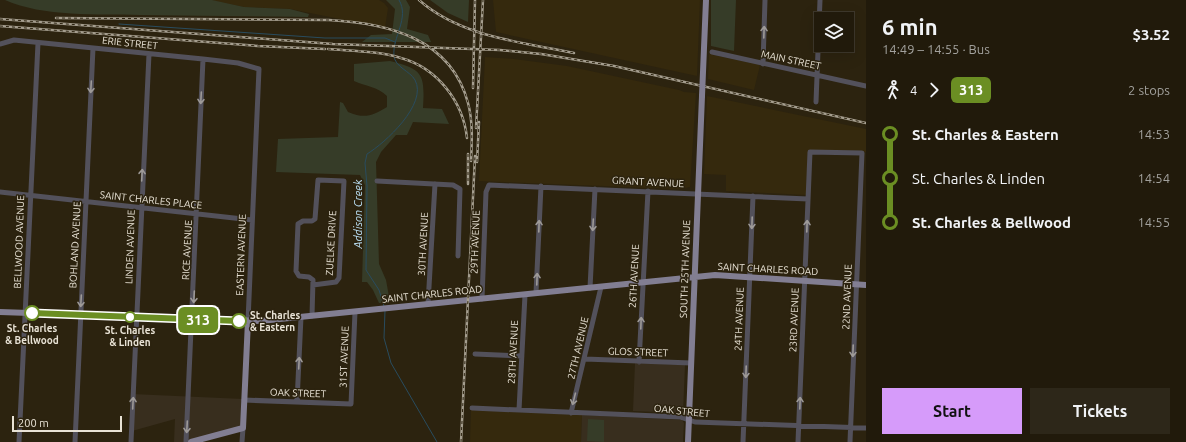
<!DOCTYPE html>
<meta charset="utf-8">
<style>
body{margin:0;font-family:Ubuntu,sans-serif;background:#2d2719;color:#f1f3f6;height:100vh;display:flex;flex-direction:column;font-size:15px;white-space:nowrap}
*{box-sizing:border-box;margin:0}
p{font-size:13px;color:#a2a19d}
.icon{flex:none;width:22px;height:22px;fill:none;stroke:currentColor;stroke-width:2;stroke-linecap:round;stroke-linejoin:round}
.map{position:relative;flex:1;overflow:hidden}
.drawer{display:flex;flex-direction:column;background:#211a0b;width:320px}
.drawer>*{flex:none}
.badge{padding:0 8px;border-radius:6px;font-size:14px;line-height:26px}
.controls{position:absolute;left:814px;top:12px;display:grid;gap:8px}
.controls a{display:grid;place-items:center;width:40px;height:40px;border-radius:0px;background:#211a0b;box-shadow:0 4px 16px #0002,0 0 0 1px #3e382c;font-size:20px}
.scale{position:absolute;left:12px;bottom:10px;width:110px;box-sizing:border-box;padding-left:4px;border:2px solid #e8e2d5;border-top:0;font-size:11px;line-height:14px;white-space:nowrap;color:#e8e2d5;-webkit-text-stroke:3px #2c230f;paint-order:stroke}
.map>.badge{position:absolute;translate:-50% -50%;box-shadow:0 0 0 2px #fff}
.legs{display:flex;align-items:center;gap:6px;height:44px;padding:0 16px;font-size:13px}
.legs p{margin-inline-start:auto}
.head{display:flex;align-items:center;justify-content:space-between;height:68px;padding:0 16px}
h1{font-size:22px;font-weight:700;line-height:30px}
.cta{display:flex;gap:8px;margin-top:auto;padding:8px 16px}
.cta a{flex:1;height:46px;border-radius:0px;background:#d69bfa;color:#111;font-size:16px;font-weight:700;line-height:46px;text-align:center}
.cta a+a{background:#2d2719;color:#f1f3f6}
ul{padding:0 16px;list-style:none}
li{display:flex;align-items:center;gap:14px;height:44px;font-size:15px}
li i{display:grid;place-items:center;width:6px;height:100%;margin:0 5px;background:currentColor}
li i::after{content:'';width:10px;height:10px;margin:-5px;border:3px solid;border-radius:50%;background:#211a0b}
li p{margin-inline-start:auto}
li:first-child i{background:linear-gradient(#0000 50%,currentColor 0)}
li:last-child i{background:linear-gradient(currentColor 50%,#0000 0)}
main{display:flex;flex:1;min-height:0}
.map>svg:first-child{display:block}
.built{fill:#35290d}
.education{fill:#382e1e}
.green{fill:#363c28}
.lines{fill:none;stroke-linecap:round;stroke-linejoin:round}
.stream{stroke:#294c5f;stroke-width:1}
.minor{stroke:#53515b;stroke-width:5}
.major{stroke:#827e92;stroke-width:6}
.rail-casing{stroke:#a59e8f;stroke-width:2.5}
.rail{stroke:#2c230f;stroke-width:1;stroke-dasharray:3;stroke-linecap:butt}
.major-bridge{stroke:#827e92;stroke-width:6}
.oneway{stroke:#9e9a98}
.line-1-casing{stroke:#fff;stroke-width:9}
.line-1{stroke:#6b8e23;stroke-width:6}
.stop-1-dot{fill:#fff;stroke:#6b8e23;stroke-width:2}
.labels{text-anchor:middle;dominant-baseline:central;stroke-width:3;stroke-linejoin:round;paint-order:stroke}
.street-label{font-size:10px;fill:#e8e2d5;stroke:#2c230f}
.stop-label{font-size:10px;font-weight:bold;fill:#e8e2d5;stroke:#2c230f}
.water-label{font-size:11px;font-style:italic;fill:#bde2f8;stroke:#2c230f}
</style>
<main>
<div class="map">
<svg width="866" height="442" viewBox="0 0 866 442">
<rect width="100%" height="100%" fill="#2c230f"/>
<path class="built" d="M210 0H379L384 3 388 8 385 28 290 9 244 7Z
M493 0H700L697 76 496 32Z
M709 54 760 65 754 90 708 79Z
M485 57 514 59 567 66 679 90 684 92 696 93 690 187 680 189 479 181Z
M707 96 866 129V152L808 150 806 195 726 191V175L704 174Z
M471 410 582 415 581 442H470Z"/>
<path class="education" d="M635 363 685 365 683 413 633 411Z
M132 394 243 399 242 428 189 442H174L175 419 132 431Z
M582 415 682 420 684 423 683 442H581Z"/>
<path class="green" d="M5 0H212L244 7 290 9 309 14 308 17C252 16 196 16 140 15 98 14 43 17 5 0Z
M386 0H406L410 7 407 29 428 35 431 42H362L371 35 392 34 395 9Z
M430 0H469L468 22 448 13Z
M711 0H736L734 51 711 46Z
M390 61C423 69 425 74 423 108L442 109 449 124 413 122 407 135H396L381 152 376 162 379 264 386 280 390 302 379 303 373 290 367 282H362L365 185 360 175 276 172 278 139 338 137 340 102 343 103 348 112C365 119 372 116 387 107V96C378 87 365 86 354 81V64Z
M588 419 604 420V442L587 441Z"/>
<g class="lines">
<path class="stream" d="M119 24 325 38H385L395 42
M384 306 379 290 366 270 367 186 365 163 367 154C385 143 428 104 415 80 410 71 395 67 394 56 392 37 410 18 399 0
M385 311 384 338 391 363 437 442"/>
<path class="minor" d="M0 44 14 40 203 59 238 63 259 69 248 321
M712 52 866 86
M763 64 765 0
M816 102 820 0
M377 181 453 185 460 189 458 256
M0 192 252 220
M590 288 595 189
M536 293 541 186
M482 299 486 192 489 185 808 199
M428 304 435 184
M312 316 313 280 309 277 299 276 296 271 298 224 303 221H312L315 219 318 180 344 181 339 278 336 282 313 285
M475 354 522 356
M585 359 691 363
M639 362 648 191
M244 400 351 404 355 312
M297 402 301 317
M472 408 680 417 695 422 866 428
M519 410 525 295
M571 413 601 287
M19 442 38 43
M75 442 93 48
M131 442 149 54
M186 442 203 59
M242 442 243 428
M743 442 753 196
M798 442 810 152 862 153 850 442"/>
<path class="major" d="M0 312 260 321 715 275 866 285
M191 442 243 428 248 321
M688 442 702 96"/>
<defs>
<path id="rail" d="M419 0C461 37 521 42 574 53
M56 18 329 20C387 23 451 38 468 103 473 121 472 142 471 161
M0 19 333 44 500 50 541 54 614 66 866 123
M0 26 258 46 325 49
M328 49C352 51 379 51 401 58 437 68 463 101 467 138
M473 88 475 0
M476 128 483 0
M468 154V184
M477 162 479 122
M461 442 475 156"/>
</defs>
<use href="#rail" class="rail-casing"/>
<use href="#rail" class="rail"/>
<path class="major-bridge" d="M702 96 706 0"/>
</g>
<defs><path id="oneway-shaft" d="M-6 0H5M1.5-3L5.5 0L1.5 3" fill="none" stroke-width="1.6" stroke-linecap="round" stroke-linejoin="round"/></defs>
<g class="oneway">
<use href="#oneway-shaft" transform="translate(764 32) rotate(-88)"/>
<use href="#oneway-shaft" transform="translate(91 87) rotate(93)"/>
<use href="#oneway-shaft" transform="translate(201 98) rotate(93)"/>
<use href="#oneway-shaft" transform="translate(142 175) rotate(-87)"/>
<use href="#oneway-shaft" transform="translate(752 223) rotate(92)"/>
<use href="#oneway-shaft" transform="translate(593 225) rotate(93)"/>
<use href="#oneway-shaft" transform="translate(539 226) rotate(-88)"/>
<use href="#oneway-shaft" transform="translate(807 226) rotate(-88)"/>
<use href="#oneway-shaft" transform="translate(537 279) rotate(-88)"/>
<use href="#oneway-shaft" transform="translate(194 297) rotate(93)"/>
<use href="#oneway-shaft" transform="translate(81 301) rotate(93)"/>
<use href="#oneway-shaft" transform="translate(641 323) rotate(-88)"/>
<use href="#oneway-shaft" transform="translate(853 351) rotate(92)"/>
<use href="#oneway-shaft" transform="translate(299 363) rotate(-87)"/>
<use href="#oneway-shaft" transform="translate(746 372) rotate(92)"/>
<use href="#oneway-shaft" transform="translate(574 399) rotate(104)"/>
<use href="#oneway-shaft" transform="translate(133 403) rotate(-87)"/>
<use href="#oneway-shaft" transform="translate(800 403) rotate(-88)"/>
<use href="#oneway-shaft" transform="translate(187 427) rotate(93)"/>
</g>
<g class="lines">
<defs>
<path id="line-1" d="M32 313 239 321"/>
</defs>
<use href="#line-1" class="line-1-casing"/>
<use href="#line-1" class="line-1"/>
</g>
<g class="stop-1-dot">
<circle cx="32" cy="313" r="7"/>
<circle cx="130" cy="317" r="5"/>
<circle cx="239" cy="321" r="7"/>
</g>
<g class="labels">
<g class="street-label">
<text transform="translate(130 43) rotate(6)">ERIE STREET</text>
<text transform="translate(791 60) rotate(12)">MAIN STREET</text>
<text transform="translate(648 182) rotate(3)">GRANT AVENUE</text>
<text transform="translate(151 200) rotate(6)">SAINT CHARLES PLACE</text>
<text transform="translate(19 242) rotate(-88)">BELLWOOD AVENUE</text>
<text transform="translate(475 242) rotate(-88)">29TH AVENUE</text>
<text transform="translate(331 243) rotate(-87)">ZUELKE DRIVE</text>
<text transform="translate(423 244) rotate(-87)">30TH AVENUE</text>
<text transform="translate(75 245) rotate(-87)">BOHLAND AVENUE</text>
<text transform="translate(130 247) rotate(-88)">LINDEN AVENUE</text>
<text transform="translate(187 250) rotate(-87)">RICE AVENUE</text>
<text transform="translate(241 255) rotate(-88)">EASTERN AVENUE</text>
<text transform="translate(685 269) rotate(-88)">SOUTH 25TH AVENUE</text>
<text transform="translate(768 269) rotate(3)">SAINT CHARLES ROAD</text>
<text transform="translate(634 276) rotate(-87)">26TH AVENUE</text>
<text transform="translate(432 294) rotate(-6)">SAINT CHARLES ROAD</text>
<text transform="translate(847 297) rotate(-88)">22ND AVENUE</text>
<text transform="translate(739 319) rotate(-88)">24TH AVENUE</text>
<text transform="translate(794 320) rotate(-88)">23RD AVENUE</text>
<text transform="translate(578 348) rotate(-77)">27TH AVENUE</text>
<text transform="translate(513 352) rotate(-87)">28TH AVENUE</text>
<text transform="translate(638 352) rotate(2)">GLOS STREET</text>
<text transform="translate(344 357) rotate(-88)">31ST AVENUE</text>
<text transform="translate(298 393) rotate(2)">OAK STREET</text>
<text transform="translate(682 411) rotate(6)">OAK STREET</text>
</g>
<g class="stop-label">
<text x="250" y="315" text-anchor="start">St. Charles<tspan x="250" dy="12">&amp; Eastern</tspan></text>
<text x="32" y="328">St. Charles<tspan x="32" dy="12">&amp; Bellwood</tspan></text>
<text x="130" y="330">St. Charles<tspan x="130" dy="12">&amp; Linden</tspan></text>
</g>
<g class="water-label">
<text transform="translate(358 214) rotate(-90)">Addison Creek</text>
</g>
</g>
</svg>
<div class="controls">
<a><svg class="icon" aria-label="layers" viewBox="0 0 24 24"><path d="M12 4l9 5-9 5-9-5zM3 14l9 5 9-5"/></svg></a>
</div>
<div class="scale">200 m</div>
<b class="badge" style="left:198px;top:320px;background:#6b8e23;color:#fff">313</b>
</div>
<section class="drawer">
<div class="head"><div><h1>6 min</h1><p>14:49 – 14:55 · Bus</p></div><b>$3.52</b></div>
<div class="legs"><svg class="icon" aria-label="walk" viewBox="0 0 24 24"><circle cx="13" cy="4" r="2"/><path d="M13 8l-2 6 4 7M11 14l-3 7M7 12l3-4h3l4 4"/></svg>4<svg class="icon" aria-label="forward" viewBox="0 0 24 24"><path d="M9 5l7 7-7 7"/></svg><b class="badge" style="background:#6b8e23;color:#fff">313</b><p>2 stops</p></div>
<ul>
<li><i style="color:#6b8e23"></i><b>St. Charles &amp; Eastern</b><p>14:53</p></li>
<li><i style="color:#6b8e23"></i><span>St. Charles &amp; Linden</span><p>14:54</p></li>
<li><i style="color:#6b8e23"></i><b>St. Charles &amp; Bellwood</b><p>14:55</p></li>
</ul>
<div class="cta"><a>Start</a><a>Tickets</a></div>
</section>
</main>
